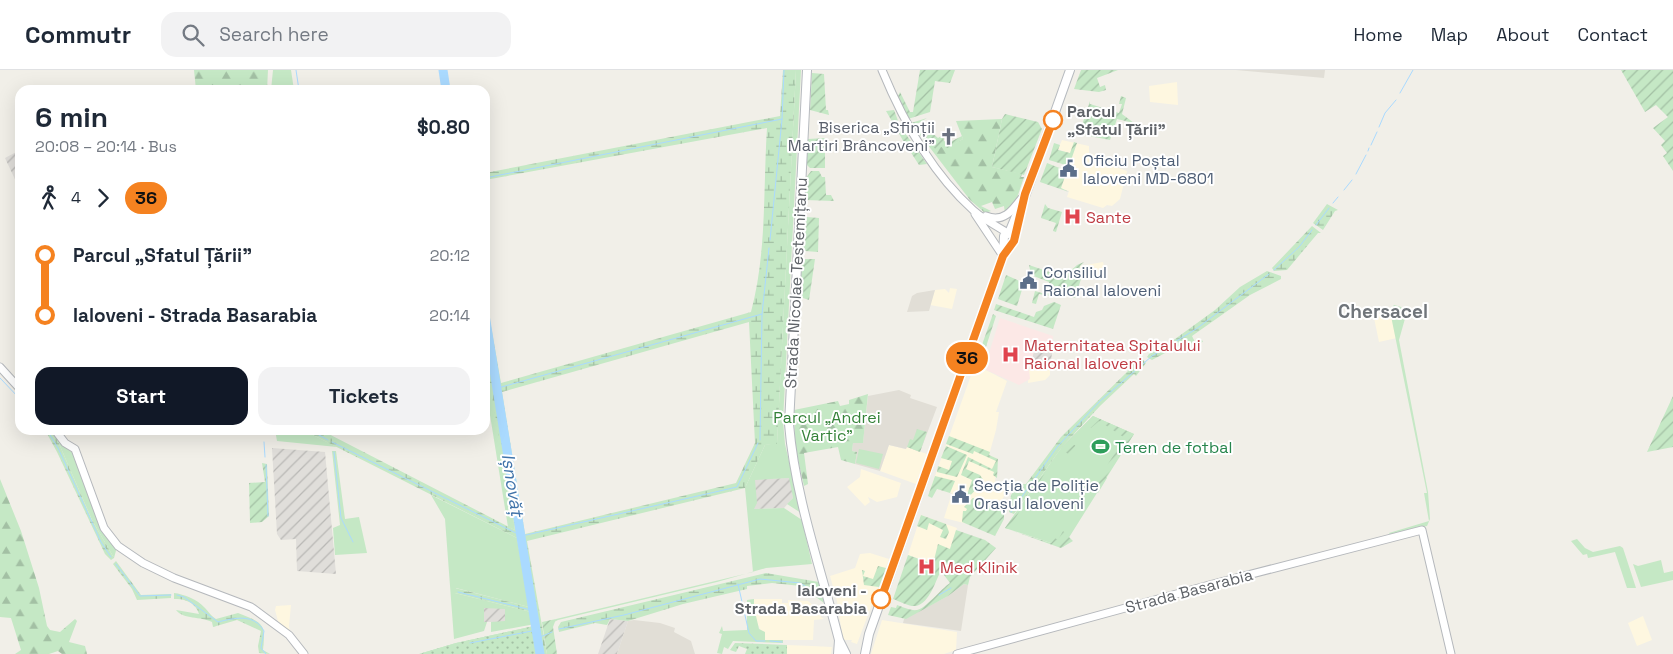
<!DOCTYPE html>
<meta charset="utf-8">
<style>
body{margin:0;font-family:"Space Grotesk",sans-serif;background:#f2f2f3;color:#1f2937;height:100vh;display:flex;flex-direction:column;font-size:19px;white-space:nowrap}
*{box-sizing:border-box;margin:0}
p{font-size:16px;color:#747a83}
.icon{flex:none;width:28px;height:28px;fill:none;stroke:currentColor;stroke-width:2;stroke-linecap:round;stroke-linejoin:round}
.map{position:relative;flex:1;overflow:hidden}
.sheet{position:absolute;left:15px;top:15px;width:475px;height:350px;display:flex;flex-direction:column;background:#fff;border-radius:15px;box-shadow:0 5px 20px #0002}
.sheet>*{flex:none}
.badge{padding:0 10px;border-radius:16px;font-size:18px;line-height:32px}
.map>.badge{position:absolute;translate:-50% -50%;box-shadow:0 0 0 2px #fff}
.legs{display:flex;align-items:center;gap:8px;height:55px;padding:0 20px;font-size:16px}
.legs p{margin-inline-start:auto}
.summary{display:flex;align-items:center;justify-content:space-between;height:85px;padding:0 20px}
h1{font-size:28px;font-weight:600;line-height:38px}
.action{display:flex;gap:10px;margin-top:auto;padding:10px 20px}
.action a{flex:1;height:58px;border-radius:15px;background:#111827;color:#fff;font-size:20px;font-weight:600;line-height:58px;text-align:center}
.action a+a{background:#f2f2f3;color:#1f2937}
ul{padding:0 20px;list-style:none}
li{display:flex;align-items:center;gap:18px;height:60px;font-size:19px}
li i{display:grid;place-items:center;width:8px;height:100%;margin:0 6px;background:currentColor}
li i::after{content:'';width:12px;height:12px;margin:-6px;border:4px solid;border-radius:50%;background:#fff}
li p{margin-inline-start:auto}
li:first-child i{background:linear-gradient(#0000 50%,currentColor 0)}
li:last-child i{background:linear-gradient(currentColor 50%,#0000 0)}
header{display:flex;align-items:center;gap:30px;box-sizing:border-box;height:70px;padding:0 25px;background:#fff;border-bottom:1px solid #e0e1e3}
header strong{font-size:24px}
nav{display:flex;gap:28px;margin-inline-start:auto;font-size:18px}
.search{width:350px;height:45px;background:#f2f2f3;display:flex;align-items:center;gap:12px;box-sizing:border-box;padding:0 18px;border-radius:15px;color:#747a83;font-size:19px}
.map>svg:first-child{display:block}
.commercial{fill:#fef7e0}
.industrial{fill:url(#industrial-furrows)}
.education{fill:#e1ded6}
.medical{fill:#fce8e6}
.grass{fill:#c5e8c5}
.forest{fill:url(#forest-firs)}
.wetland{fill:url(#wetland-marsh);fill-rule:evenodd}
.park{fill:url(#park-dots)}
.garden{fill:url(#garden-furrows)}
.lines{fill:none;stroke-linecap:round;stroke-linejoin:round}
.stream{stroke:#aadaff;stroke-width:1}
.river{stroke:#aadaff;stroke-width:9}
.tertiary-casing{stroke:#b5b8bc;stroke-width:9}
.secondary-casing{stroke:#b6babf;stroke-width:10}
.tertiary{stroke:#fff;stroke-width:7}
.secondary{stroke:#fff;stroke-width:8}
.line-1-casing{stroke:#fff;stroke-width:11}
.line-1{stroke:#f58220;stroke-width:8}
.stop-1-dot{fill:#fff;stroke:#f58220;stroke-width:2.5}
.labels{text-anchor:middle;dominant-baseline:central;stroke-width:4;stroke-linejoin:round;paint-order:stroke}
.stop-label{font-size:16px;font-weight:bold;fill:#5f6368;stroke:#fff;text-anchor:start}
.worship-label{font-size:16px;fill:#5b616d;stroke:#fff;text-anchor:end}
.service-label{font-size:16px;fill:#4e5e75;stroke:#fff;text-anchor:start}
.health-label{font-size:16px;fill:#be3a42;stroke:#fff;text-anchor:start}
.street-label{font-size:16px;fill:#5f6368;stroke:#fff}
.park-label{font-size:16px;fill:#348238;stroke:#fff}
.leisure-label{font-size:16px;fill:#27864d;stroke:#fff;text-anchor:start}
.water-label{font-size:18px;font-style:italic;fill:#4174aa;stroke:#fff}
.quarter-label{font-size:19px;font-weight:bold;fill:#70757a;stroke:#fff}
</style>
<header>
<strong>Commutr</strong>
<div class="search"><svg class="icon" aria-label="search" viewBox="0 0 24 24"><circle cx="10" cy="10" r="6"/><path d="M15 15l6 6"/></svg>Search here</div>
<nav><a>Home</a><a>Map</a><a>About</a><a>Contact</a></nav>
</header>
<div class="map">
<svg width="1673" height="584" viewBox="0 0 1673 584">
<defs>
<pattern id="industrial-furrows" width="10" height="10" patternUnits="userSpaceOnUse" patternTransform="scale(1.25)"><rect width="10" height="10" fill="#e0deda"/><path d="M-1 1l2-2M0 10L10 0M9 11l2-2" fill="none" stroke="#b9b8b5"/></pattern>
<pattern id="forest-firs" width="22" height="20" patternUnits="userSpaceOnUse" patternTransform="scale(1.25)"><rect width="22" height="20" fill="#c5e8c5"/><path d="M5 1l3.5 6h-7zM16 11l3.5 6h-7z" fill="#a3c0a4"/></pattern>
<pattern id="wetland-marsh" width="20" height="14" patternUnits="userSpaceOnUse" patternTransform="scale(1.25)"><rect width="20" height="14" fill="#c5e8c5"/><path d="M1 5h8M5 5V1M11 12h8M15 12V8" fill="none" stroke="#a3c0a4"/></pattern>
<pattern id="park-dots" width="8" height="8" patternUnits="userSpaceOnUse" patternTransform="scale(1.25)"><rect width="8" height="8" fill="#c5e8c5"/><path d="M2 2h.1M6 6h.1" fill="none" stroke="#a3c0a4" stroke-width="1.8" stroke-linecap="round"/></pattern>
<pattern id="garden-furrows" width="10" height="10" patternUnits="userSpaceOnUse" patternTransform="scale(1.25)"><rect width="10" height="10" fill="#c5e8c5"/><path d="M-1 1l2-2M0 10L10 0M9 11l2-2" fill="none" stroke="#a3c0a4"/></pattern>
</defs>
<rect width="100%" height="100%" fill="#f1efe8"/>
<path class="commercial" d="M1177 12 1178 35 1150 32 1149 16Z
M1062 70 1089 76V83L1099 86 1100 92 1127 101 1120 129 1112 136 1107 135 1103 138 1067 127 1069 121 1058 117 1070 84 1058 79Z
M1103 192 1105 200 1103 207H1078L1080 196Z
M950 218 957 219 952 239 930 235 935 220 945 219 949 223Z
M1373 243 1391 245 1397 268 1379 272Z
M974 297 986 300 1007 311 996 342H999L996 360 989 385 998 389 995 411 1008 419 997 439 973 428 964 453 944 448 952 423 931 417Z
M1050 298V305L1045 310 1028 313 1029 299Z
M889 375 905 379 907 377 927 384 916 414 880 401Z
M861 399 901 413 897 427 877 432 868 427 870 432 865 436 847 417 860 407Z
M921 445 957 458 950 479 937 495 908 485Z
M870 483 889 489 857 574 851 572 852 570H843L837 531 830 506 855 498 860 484Z
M754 529H782V533H788V530L808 531 821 542V547L824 549 814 550 813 570H765L754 546Z
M291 535 289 556 290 562 278 551 275 540 276 536Z
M1643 546 1652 570 1637 576 1628 553Z
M882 550 957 562 956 580 944 584H871Z
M787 575 812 576 832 577 831 584H787Z"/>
<path class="industrial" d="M18 81 20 84V120L5 88Z
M1035 277 1052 283 1050 298 1029 299Z
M272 378 325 382 336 504 297 501 296 469 281 470 277 464Z
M790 408 793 428 784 438 754 439 755 409Z
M484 538H505V552H484Z
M610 549 628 551 617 584H598Z"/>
<path class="education" d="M1236 0H1325L1324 8Z
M935 220 929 241 907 242 912 226 917 223Z
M899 320 911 325 910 328 937 337 920 382 907 377 906 379 889 375 880 401 855 394 857 382 852 381 853 372H863L868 326Z
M964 514 968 515 961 561 903 553 904 549 948 526Z
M634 550 660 553 675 558 674 562 691 571 695 584H617L628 551Z"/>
<path class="medical" d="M1000 248 1053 266 1052 283 1035 278 1029 299 1030 309 1019 315 984 299Z"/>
<path class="grass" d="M273 0H291L294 20H271Z
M796 0H801L783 351 785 374 801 443 787 434 793 428 789 408 755 410 757 433 754 439 784 438 802 450 812 494 766 498 717 512 558 550 554 552 556 549 753 502 745 418 765 375 777 373Z
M1394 235 1401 237 1406 245 1399 270 1428 422 1430 449 1427 456 1390 465 1389 463 1429 451 1424 423H1427L1391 246 1387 244Z
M485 286H487L515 460 508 457 485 314Z
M1093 346 1134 364 1063 477 1005 458 1062 377Z
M49 360 73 383 102 459 117 477 114 488 92 450 57 369Z
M275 360H303L337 377 277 371Z
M859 379 883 384 879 399 856 393Z
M332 381H336L345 449 359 447 367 483 335 485 333 458 340 455Z
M431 425 517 468 529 537 456 518 455 523 531 542 535 554 491 562V552L505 551V539L484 538V552H487L484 561 454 569 445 449Z
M1577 469 1585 478 1593 482 1620 476 1623 478 1636 518H1627L1615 482 1588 488 1587 484 1583 485 1571 471Z
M1661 490 1664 503 1673 501V510L1641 517 1633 494 1638 496Z
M754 529V546H756L759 559 765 562V570H783V573L733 571 728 579 724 577 722 584 717 583 722 564 719 563 722 556 723 561 747 560V530Z"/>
<path class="forest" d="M194 0H268L267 20H196Z
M927 48 917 54 926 67 941 77 952 75 963 69 956 51 1002 49 992 97 1022 104 1021 107H1024L1016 131 1005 143 1004 136 995 139 992 132 981 136 991 141 985 143 970 130 911 53Z
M868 324 863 373H853L852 381 857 382 855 394 841 390 838 377 804 383 808 414 804 416 795 376 794 340 838 331 840 336 849 334V330Z
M0 409 21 461 39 518 47 556 50 560 60 562 75 549 77 551 69 572 85 576 87 584H62L58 581 49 584H15L21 580 11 548 0 547Z"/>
<path class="wetland" d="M783 0H796L777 374 765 375 745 418 527 471 547 584H536L532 565 419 584 456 573 534 556 531 542 455 523V518L529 537 517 468 303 360H321L515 460 485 286V222L501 313 751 242C767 182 763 120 767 58L485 110V103L780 46ZM749 252 755 373 736 413 525 464 502 322Z
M1327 134 1338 140 1335 141 1323 160 1313 153Z
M1312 156 1321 163H1318L1287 200 1274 201 1272 198Z
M1267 201 1281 206V209L1250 225 1192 266 1195 272 1202 270 1203 272 1180 275 1152 290 1147 287 1149 284 1164 277 1215 240 1240 217Z
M1143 290 1146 293 1136 306 1134 304 1100 336 1062 377 1014 444 1009 442 1011 425 1019 414H1026L1061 367 1128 301 1127 297Z
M45 360H49L57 369 92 450 114 488 111 490 105 484 57 382Z
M116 491 141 525 171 524V528L137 530 132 519 113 494Z
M766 503 819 512 824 533 801 516 772 513 747 516V519L683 534 628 551 610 549 607 555 595 553 559 562 558 557 561 552Z
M174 523C184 524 198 530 204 537 209 542 211 546 216 549L238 543C263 553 266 553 263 580L270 584 259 583 258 576 261 561 237 550 213 557 212 552C200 546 184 550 176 540L199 544C196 533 185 528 174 529Z"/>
<path class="park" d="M534 556 533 565 536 584H419L456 573Z
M735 573 787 575V584H745L747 579 739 576 736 582 730 580Z"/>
<path class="garden" d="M920 0H955L950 13 935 11 930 42 908 49 898 26 900 22 910 42H913Z
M1081 0H1118L1097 8 1100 17 1105 15 1106 20 1099 22 1074 19Z
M1621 0H1673V101L1663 86 1667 83 1661 75 1665 71 1653 58 1668 47 1656 35 1645 42Z
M812 3 824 4 826 40H828L829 45 810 40Z
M1121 26 1126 28 1122 44 1134 53 1117 49 1110 70 1079 64 1090 31V34L1119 43 1122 34H1119Z
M894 40 900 56 927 94 919 95 908 78 902 79 901 76 905 74 886 41Z
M1005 44 1038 52 1042 59 1024 105 992 97 1002 49Z
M931 62 938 68 943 65 944 71 948 73 962 66 963 69 948 78 941 77 936 80 926 67Z
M825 68V98H810L806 94 808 69Z
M1074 72 1077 73 1069 96 1049 90 1054 73 1060 75 1058 80 1070 83Z
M1047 93 1067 101 1061 118 1069 122 1040 112Z
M811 101H819L822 107H825L826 125H831L834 131 805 130 806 108Z
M1045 134 1048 138 1062 142 1056 162 1053 161 1056 153 1041 148Z
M807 147 819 148 818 182 805 181 802 178 803 148Z
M802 189H815L809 230 800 227Z
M1084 192 1080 196 1078 209H1081L1075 228 1062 225 1064 219 1054 216 1050 226 1039 224 1036 234 1032 233 1035 221 1045 224 1049 212 1031 205 1029 195 1064 207 1077 195Z
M1006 205 1024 213 1017 236 998 229Z
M1054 232 1061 235 1053 259 994 240 996 234 1034 247 1036 242 1042 240 1044 236Z
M993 244 996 246 982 289 987 291 984 299 974 297Z
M1673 326V377L1647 382Z
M1093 346 1134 364 1106 407 1107 408 1098 423 1092 418 1125 368 1099 351 1091 358 1086 355 1073 374 1077 377 1071 386 1061 379 1008 459 1005 458 1062 377Z
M917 359 927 362 920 382 907 377 910 369 913 370Z
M949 366 990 382 989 385 998 389 997 408 993 405 994 402 969 391 966 399 980 405 984 411 965 431 972 410 961 405 968 387 992 399 996 391 974 381 973 384 946 374Z
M946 376 967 385 957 407 937 402 938 396 949 400 952 391 941 388Z
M262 393 267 394 269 446 262 452 250 453 249 413 265 412Z
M935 406 955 411 950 423 937 419 932 428 928 426Z
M973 428 1004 443V449L995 466 962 452 963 441H966L967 439 964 437Z
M921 445 946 454 949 462 946 469 940 467 943 460 929 453 927 460 917 456Z
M956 460 985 470 996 478 970 507 968 515 964 514 948 526 906 549 888 545 891 537 896 538 897 535C903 537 911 541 917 540 925 539 941 519 950 513L941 501C935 511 930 533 916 536 909 537 899 531 893 529L908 485 933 494 938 474 950 479Z
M1013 461 1051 473 1055 468 1058 470 1063 461 1073 471 1061 478Z
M878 496 886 498 879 517 864 515 862 500 865 501 863 506 873 509Z
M556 549 553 557 557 584H547L542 552Z"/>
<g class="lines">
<path class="stream" d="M296 0 299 20
M1400 23 1413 0
M1379 57 1385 43 1396 30
M1371 75 1377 62
M1368 81 1369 78
M1356 104 1366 85
M485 108 782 49
M1344 120 1352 110
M1333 133 1338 127
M1316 155 1329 138
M770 170 782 49 784 0
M1274 200 1299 177 1312 160
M485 283H492
M0 308 20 329
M498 318 762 244
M47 360 58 378 101 472 111 487
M310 360 328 370
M760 370 762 244 769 178
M264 372 265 387
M332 372 522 466 737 417 758 373
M334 382 341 448 353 472
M266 395 268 446
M1011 442 1057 377 1099 332 1152 286 1196 259 1269 204
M116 494 140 526 171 525
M738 514 749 563 756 571H765
M458 522 535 541
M177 525 184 527 218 552C234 548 254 543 264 561L261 578 266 584
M939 525 951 518
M559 559 624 545 760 509 800 513 823 527
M538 568 552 562
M770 571 782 572
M470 573 537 560"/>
<path class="river" d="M443 0 446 20
M485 245 540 584"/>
<defs>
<path id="tertiary" d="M882 0C903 51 931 102 973 140 983 149 996 156 1008 163
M975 144 1003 186
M986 146C1003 153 1012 141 1021 129
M0 297 20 319
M55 360 65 373 75 379 104 458 118 476 143 493 174 508 251 537 289 565 304 584
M957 584 1213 514 1422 460 1451 584"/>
<path id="secondary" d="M807 0 789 354C795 427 821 499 839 570L846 584
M1024 129 1070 0
M1004 184 1013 171 1016 157
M838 584 839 570
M865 584 869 564 1003 186 1004 166 1009 163 1025 124"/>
</defs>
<use href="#tertiary" class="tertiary-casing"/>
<use href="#secondary" class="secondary-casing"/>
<use href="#tertiary" class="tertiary"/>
<use href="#secondary" class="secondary"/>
</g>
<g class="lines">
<defs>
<path id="line-1" d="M881 529 1003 186 1014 171 1025 124 1053 50"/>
</defs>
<use href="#line-1" class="line-1-casing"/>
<use href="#line-1" class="line-1"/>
</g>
<defs>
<symbol id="church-bare" viewBox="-9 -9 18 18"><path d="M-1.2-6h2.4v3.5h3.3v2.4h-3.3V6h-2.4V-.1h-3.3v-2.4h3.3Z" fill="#6b7280" stroke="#fff" stroke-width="2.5" paint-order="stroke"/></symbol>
<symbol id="civic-bare" viewBox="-9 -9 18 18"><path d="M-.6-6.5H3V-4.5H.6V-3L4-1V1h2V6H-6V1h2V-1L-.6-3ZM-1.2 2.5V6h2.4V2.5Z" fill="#5c6f8a" stroke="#fff" stroke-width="2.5" paint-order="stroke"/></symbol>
<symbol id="hospital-bare" viewBox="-9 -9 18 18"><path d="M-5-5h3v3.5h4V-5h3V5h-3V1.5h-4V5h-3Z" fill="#e0444e" stroke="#fff" stroke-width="2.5" paint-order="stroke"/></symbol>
<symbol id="stadium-bare" viewBox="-9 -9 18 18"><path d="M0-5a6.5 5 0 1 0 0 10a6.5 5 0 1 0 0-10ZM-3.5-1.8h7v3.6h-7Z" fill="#2e9e5b" stroke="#fff" stroke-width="2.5" paint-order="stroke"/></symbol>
</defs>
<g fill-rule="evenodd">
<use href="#church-bare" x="936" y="54" width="25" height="25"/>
<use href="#civic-bare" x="1056" y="86" width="25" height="25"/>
<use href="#hospital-bare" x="1060" y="134" width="25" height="25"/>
<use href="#civic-bare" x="1016" y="198" width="25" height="25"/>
<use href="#hospital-bare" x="998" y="272" width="25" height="25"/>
<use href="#stadium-bare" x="1088" y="364" width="25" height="25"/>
<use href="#civic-bare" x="948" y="412" width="25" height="25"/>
<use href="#hospital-bare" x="914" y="484" width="25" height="25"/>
</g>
<g class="stop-1-dot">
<circle cx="1053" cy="50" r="9"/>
<circle cx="881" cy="529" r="9"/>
</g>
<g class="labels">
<g class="stop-label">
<text x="1067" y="41">Parcul<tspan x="1067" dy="18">„Sfatul Țării”</tspan></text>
<text x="867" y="520" text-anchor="end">Ialoveni -<tspan x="867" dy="18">Strada Basarabia</tspan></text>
</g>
<g class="worship-label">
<text x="935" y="57">Biserica „Sfinții<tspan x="935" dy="18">Martiri Brâncoveni”</tspan></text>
</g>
<g class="service-label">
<text x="1083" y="90">Oficiu Poștal<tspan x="1083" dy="18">Ialoveni MD-6801</tspan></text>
<text x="1043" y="202">Consiliul<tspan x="1043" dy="18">Raional Ialoveni</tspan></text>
<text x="974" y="415">Secția de Poliție<tspan x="974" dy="18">Orașul Ialoveni</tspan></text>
</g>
<g class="health-label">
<text x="1086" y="147">Sante</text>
<text x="1024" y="275">Maternitatea Spitalului<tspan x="1024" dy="18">Raional Ialoveni</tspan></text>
<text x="940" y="497">Med Klinik</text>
</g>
<g class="street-label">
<text transform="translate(796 213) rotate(-87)">Strada Nicolae Testemițanu</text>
<text transform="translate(1189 521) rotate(-15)">Strada Basarabia</text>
</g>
<g class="park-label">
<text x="827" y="347">Parcul „Andrei<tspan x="827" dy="18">Vartic”</tspan></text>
</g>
<g class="leisure-label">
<text x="1115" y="377">Teren de fotbal</text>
</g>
<g class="water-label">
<text transform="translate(513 415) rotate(81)">Ișnovăț</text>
</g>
<g class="quarter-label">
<text x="1383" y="241">Chersacel</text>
</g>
</g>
</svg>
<b class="badge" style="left:967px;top:288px;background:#f58220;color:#111">36</b>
<section class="sheet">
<div class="summary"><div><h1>6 min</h1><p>20:08 – 20:14 · Bus</p></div><b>$0.80</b></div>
<div class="legs"><svg class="icon" aria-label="walk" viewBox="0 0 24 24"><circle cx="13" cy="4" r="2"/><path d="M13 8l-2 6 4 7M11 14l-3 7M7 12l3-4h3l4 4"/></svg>4<svg class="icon" aria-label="forward" viewBox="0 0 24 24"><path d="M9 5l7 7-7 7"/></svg><b class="badge" style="background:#f58220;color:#111">36</b></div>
<ul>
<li><i style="color:#f58220"></i><b>Parcul „Sfatul Țării”</b><p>20:12</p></li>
<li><i style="color:#f58220"></i><b>Ialoveni - Strada Basarabia</b><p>20:14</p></li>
</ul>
<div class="action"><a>Start</a><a>Tickets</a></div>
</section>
</div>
